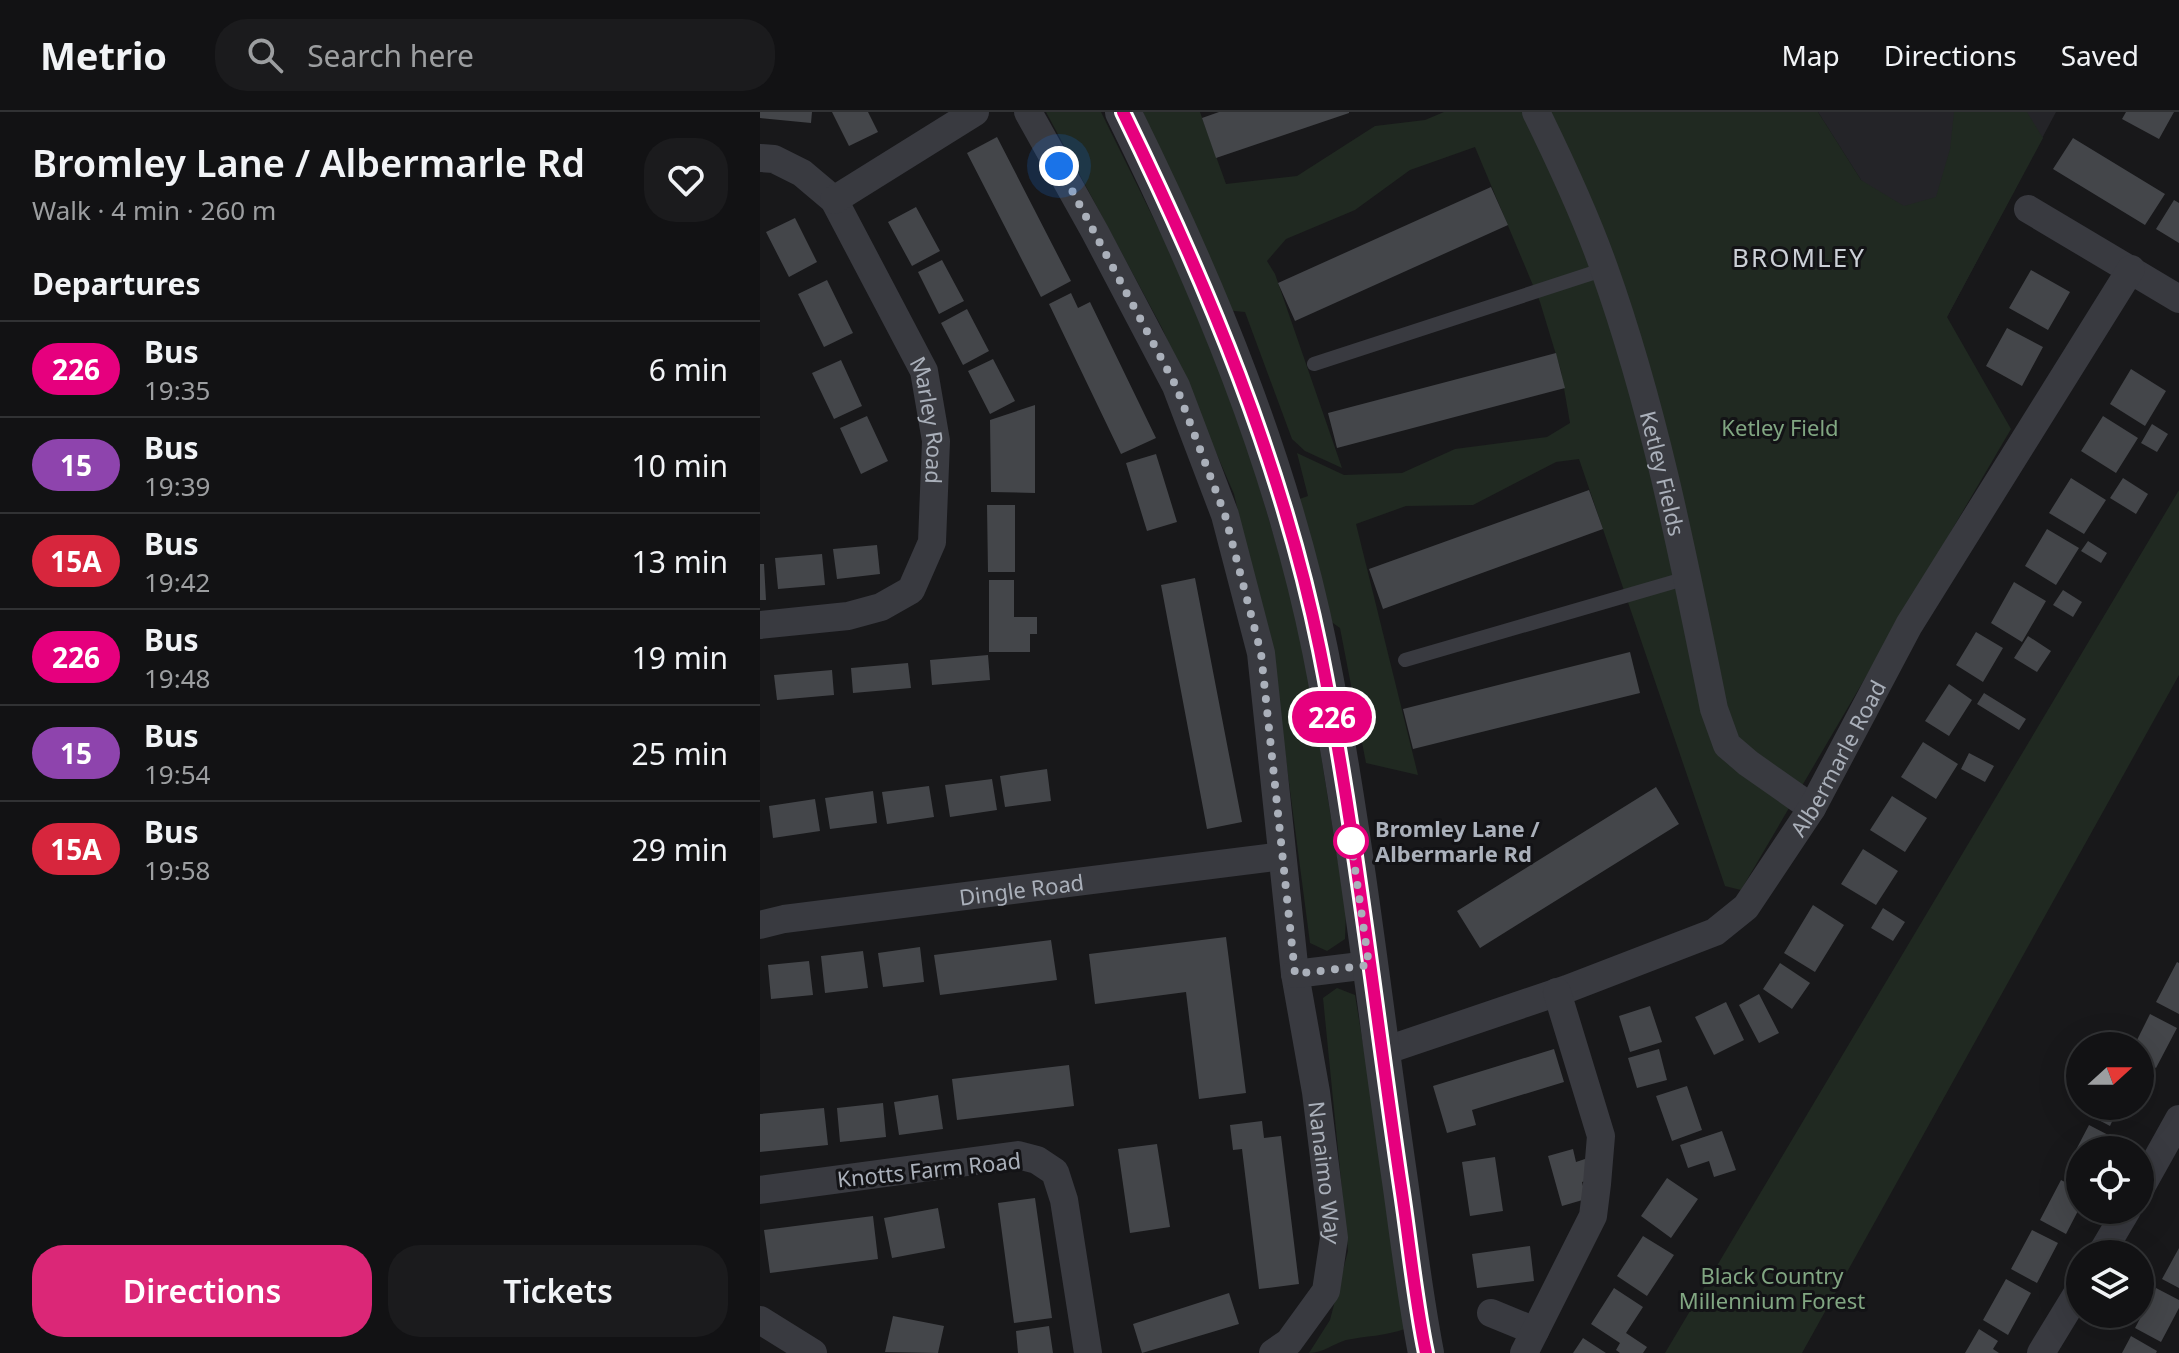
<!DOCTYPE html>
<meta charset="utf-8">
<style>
body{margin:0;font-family:"Noto Sans",sans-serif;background:#1b1b1d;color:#f1f3f6;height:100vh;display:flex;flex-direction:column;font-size:30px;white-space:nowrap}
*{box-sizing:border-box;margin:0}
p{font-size:26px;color:#9c9ea0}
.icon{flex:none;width:44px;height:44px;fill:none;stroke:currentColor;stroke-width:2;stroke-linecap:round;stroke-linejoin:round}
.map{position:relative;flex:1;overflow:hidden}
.side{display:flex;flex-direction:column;background:#121214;width:760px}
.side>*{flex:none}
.badge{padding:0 16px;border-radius:26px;font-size:28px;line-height:52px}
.needle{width:52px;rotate:69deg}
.buttons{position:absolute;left:1306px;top:920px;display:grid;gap:16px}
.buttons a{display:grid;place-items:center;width:88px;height:88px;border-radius:50%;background:#121214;box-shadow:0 8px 32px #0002,0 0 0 2px #313234;font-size:40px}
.you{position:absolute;width:40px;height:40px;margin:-20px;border:6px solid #fff;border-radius:50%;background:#1a73e8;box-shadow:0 0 0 12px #1a73e833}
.map>.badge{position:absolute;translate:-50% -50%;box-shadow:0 0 0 4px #fff}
h2{padding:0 32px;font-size:30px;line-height:72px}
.round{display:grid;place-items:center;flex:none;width:84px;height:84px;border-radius:32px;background:#1b1b1d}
.summary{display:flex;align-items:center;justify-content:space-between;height:136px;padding:0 32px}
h1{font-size:38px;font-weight:600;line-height:60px}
.action{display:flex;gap:16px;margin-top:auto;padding:16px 32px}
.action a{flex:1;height:92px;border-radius:32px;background:#db2777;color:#fff;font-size:32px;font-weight:600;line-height:92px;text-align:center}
.action a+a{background:#1b1b1d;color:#f1f3f6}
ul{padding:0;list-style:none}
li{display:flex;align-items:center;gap:24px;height:96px;padding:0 32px;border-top:2px solid #313234}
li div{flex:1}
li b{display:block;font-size:30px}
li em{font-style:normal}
li .badge{min-width:88px;font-weight:700;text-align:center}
header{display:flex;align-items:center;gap:48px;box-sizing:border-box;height:112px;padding:0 40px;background:#121214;border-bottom:2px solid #313234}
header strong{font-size:38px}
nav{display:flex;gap:44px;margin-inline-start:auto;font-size:28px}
.search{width:560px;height:72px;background:#1b1b1d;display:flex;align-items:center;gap:20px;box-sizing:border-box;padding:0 28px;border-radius:32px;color:#9c9ea0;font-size:30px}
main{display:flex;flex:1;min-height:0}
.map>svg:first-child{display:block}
.built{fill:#242428}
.green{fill:#202921}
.building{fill:#44464a}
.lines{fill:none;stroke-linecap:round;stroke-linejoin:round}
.service{stroke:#393a40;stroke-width:14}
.minor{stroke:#393a40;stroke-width:28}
.tertiary{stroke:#393a40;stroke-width:36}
.line-casing{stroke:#fff;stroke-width:18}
.line{stroke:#e6007e;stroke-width:12}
.walk{stroke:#aab0ba;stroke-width:8;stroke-dasharray:0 14.4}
.stop-dot{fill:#fff;stroke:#e6007e;stroke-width:4}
.labels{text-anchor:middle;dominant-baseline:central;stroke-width:6;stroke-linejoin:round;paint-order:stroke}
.street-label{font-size:22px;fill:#aab0ba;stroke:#131316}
.park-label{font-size:22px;fill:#81a682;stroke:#131316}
.stop-label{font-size:22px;font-weight:bold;fill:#aab0ba;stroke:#131316;text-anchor:start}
.quarter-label{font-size:26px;letter-spacing:2px;fill:#cbcfd6;stroke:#131316}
</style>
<header>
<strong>Metrio</strong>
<div class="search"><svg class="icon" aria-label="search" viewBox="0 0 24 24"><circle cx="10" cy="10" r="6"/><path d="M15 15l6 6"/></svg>Search here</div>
<nav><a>Map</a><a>Directions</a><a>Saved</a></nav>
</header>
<main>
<section class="side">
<div class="summary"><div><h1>Bromley Lane / Albermarle Rd</h1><p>Walk · 4 min · 260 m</p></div><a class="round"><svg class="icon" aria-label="heart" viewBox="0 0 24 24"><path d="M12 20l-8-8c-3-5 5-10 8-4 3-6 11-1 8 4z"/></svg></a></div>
<h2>Departures</h2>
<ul>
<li><span class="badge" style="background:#e6007e;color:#fff">226</span><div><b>Bus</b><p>19:35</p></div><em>6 min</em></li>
<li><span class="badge" style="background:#8e44ad;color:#fff">15</span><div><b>Bus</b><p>19:39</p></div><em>10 min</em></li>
<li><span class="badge" style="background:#d7263d;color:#fff">15A</span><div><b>Bus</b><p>19:42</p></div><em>13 min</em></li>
<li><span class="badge" style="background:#e6007e;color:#fff">226</span><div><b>Bus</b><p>19:48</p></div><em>19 min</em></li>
<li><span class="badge" style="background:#8e44ad;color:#fff">15</span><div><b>Bus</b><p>19:54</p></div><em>25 min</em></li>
<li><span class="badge" style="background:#d7263d;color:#fff">15A</span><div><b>Bus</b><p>19:58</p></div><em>29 min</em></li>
</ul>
<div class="action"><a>Directions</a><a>Tickets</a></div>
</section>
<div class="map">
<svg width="1419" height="1241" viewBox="0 0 1419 1241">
<rect width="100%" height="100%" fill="#18181a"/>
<path class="built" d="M1058 0H1296L1187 205 1101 68Z"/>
<path class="green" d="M286 0H341L415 150 462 266 492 350 541 516 586 801 585 827 567 839 550 831 512 541 474 382 402 216Z
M383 0H440L466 72 537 64 615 14 665 8 684 0H1058L1101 68 1144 94 1176 85 1190 37 1194 0H1267L1283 26 1187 205 1251 317 981 778 965 774 819 347 796 350 713 393 646 394 596 412 658 663 606 651 580 516 566 506 531 390 548 384 537 341 584 363 642 361 695 337 787 325 810 311 801 259 780 190 715 35 650 58 595 98 526 127 507 149 515 162 582 356 545 339 532 327 485 200 464 198Z
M1419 378V563L1042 1241H905Z
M577 876 595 883 627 1079 645 1217C625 1224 606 1224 586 1228 573 1232 563 1241 549 1241L570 1208 588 1139 563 886Z"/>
<path class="building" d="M0 0H52L51 11 0 6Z
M72 0H108L118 20 89 34Z
M459 0H589V1L456 46 442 6Z
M1366 0H1414L1399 27 1362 7Z
M237 25 311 169 281 185 207 41Z
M1313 26 1405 82 1385 113 1293 57Z
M731 75 748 113 535 209 518 171Z
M1414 88 1419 91V131L1396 117Z
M156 95 180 139 152 154 128 110Z
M35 106 57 150 29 165 6 120Z
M182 148 204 189 179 202 158 160Z
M1271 158 1310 180 1288 218 1249 196Z
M67 168 93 221 64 235 38 182Z
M311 181 318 196 330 190 396 326 361 342 289 192Z
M207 197 229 239 203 253 181 211Z
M1247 216 1283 235 1262 274 1226 254Z
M796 241 805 276 577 336 568 301Z
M233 247 255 289 230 302 208 259Z
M81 248 102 294 74 307 52 261Z
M1371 257 1406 279 1385 314 1350 292Z
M275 293V381L231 380 230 308Z
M107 304 128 349 101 362 80 316Z
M1343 304 1378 326 1356 361 1321 339Z
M1392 312 1408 322 1397 340 1381 331Z
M396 342 417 410 387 419 366 351Z
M1311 366 1346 388 1324 422 1289 401Z
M1363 366 1388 382 1376 402 1350 386Z
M829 378 843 417 623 497 609 457Z
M227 393H255V460H228Z
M1287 417 1319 436 1296 473 1265 454Z
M1328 429 1347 441 1341 451 1321 439Z
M117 433 120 462 77 467 73 437Z
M62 442 65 473 18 477 15 446Z
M0 452H4L6 488H0Z
M435 466 482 710 447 717 401 473Z
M229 468H254V505H277V522H270V540H229Z
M1254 470 1286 489 1262 530 1231 511Z
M1303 478 1322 490 1313 505 1293 493Z
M1216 520 1243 536 1223 570 1196 553Z
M1268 524 1291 539 1277 560 1254 546Z
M870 540 880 581 653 637 643 597Z
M228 543 230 568 172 573 170 548Z
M148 551 151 576 93 581 91 556Z
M72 558 74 583 17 588 14 563Z
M1189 572 1212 588 1189 624 1165 609Z
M1224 581 1266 607 1259 618 1217 592Z
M1163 630 1198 652 1176 687 1141 665Z
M1209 641 1234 654 1225 670 1201 657Z
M287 657 291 689 245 695 240 664Z
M232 667 237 698 190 705 185 673Z
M169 674 174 705 127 712 122 680Z
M896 675 919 712 720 836 697 799Z
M113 679 117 711 70 717 65 686Z
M1132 684 1167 706 1145 740 1110 718Z
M55 687 60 719 13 726 9 694Z
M1103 737 1138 759 1116 793 1081 772Z
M1053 793 1084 813 1055 860 1024 841Z
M1123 796 1145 810 1133 829 1111 816Z
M466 825 486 981 439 987 426 880 335 892 329 842Z
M291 828 297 868 180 883 174 843Z
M160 835 164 870 123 875 118 841Z
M103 839 108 876 65 881 61 844Z
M49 849 53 883 11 887 8 853Z
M1417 850 1419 851V902L1396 890Z
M1020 851 1050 871 1032 897 1003 877Z
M999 882 1019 921 999 931 979 893Z
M966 890 984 928 954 943 935 905Z
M890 894 902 930 870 940 859 904Z
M1390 902 1417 916 1396 956 1380 947V934H1374Z
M794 937 804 970 712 998 716 1013 687 1021 673 974Z
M899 937 907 968 877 976 868 946Z
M309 953 314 994 197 1008 192 967Z
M927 974 942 1018 912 1029 896 984Z
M178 983 183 1017 139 1023 134 990Z
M123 991 126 1025 80 1030 77 996Z
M1339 994H1372L1366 1006 1356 1001 1350 1014 1333 1005Z
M64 996 68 1033 0 1040V1002Z
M502 1009 504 1026 521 1024 539 1172 499 1177 482 1037 473 1038 470 1013Z
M1329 1013 1356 1027 1350 1038H1320V1059L1308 1053Z
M962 1019 976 1058 954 1065 949 1049 928 1056 920 1033Z
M397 1032 410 1115 370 1121 358 1037Z
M813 1037 816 1050 825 1047 831 1067 822 1070 826 1087 802 1094 788 1044Z
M735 1045 743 1099 710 1104 702 1050Z
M907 1066 938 1087 911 1126 881 1104Z
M1301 1068 1320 1078V1095L1306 1122 1280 1108Z
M275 1086 292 1206 254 1211 238 1091Z
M178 1096 185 1136 132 1146 124 1106Z
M113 1104 118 1147 10 1161 4 1118Z
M1272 1118 1298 1131 1277 1171 1251 1157Z
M883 1124 914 1143 887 1184 857 1164Z
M770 1134 774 1169 717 1176 712 1142Z
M1419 1136V1176L1402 1167Z
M1246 1167 1271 1181 1248 1223 1223 1208Z
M854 1176 883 1195 866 1221 887 1235 883 1241H860L856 1238 860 1231 831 1212Z
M1396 1176 1419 1188V1196L1401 1230 1375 1216Z
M469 1181 479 1212 382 1241 373 1212Z
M133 1204 184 1214 178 1241 125 1240Z
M289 1214 293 1241H258L256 1219Z
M1219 1217 1238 1229 1233 1237 1239 1241H1205Z
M1371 1224 1397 1239 1396 1241H1362Z
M823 1226 846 1241H813Z"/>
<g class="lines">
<path class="service" d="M554 252 845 157
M645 548 927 466"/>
<g class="minor">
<path id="s1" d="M268 0 335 120 416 274 465 403 501 541 535 862 556 980 574 1126 566 1179 529 1230 513 1241"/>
<path id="s2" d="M776 0C801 51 825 102 844 156 895 299 924 448 954 597L967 633 988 651 1052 696"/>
<path id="s3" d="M0 46 14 47 42 61 74 88 164 259 176 329 172 430 151 478 121 495 88 504 0 513"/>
<path d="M74 88 215 0"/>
<path d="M1268 97 1419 187"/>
<path id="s4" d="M0 813 24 807 522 744"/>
<path d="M535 862 609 853"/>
<path id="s5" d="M621 940 807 877 955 820 986 795 1052 696 1149 513 1371 157"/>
<path d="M1380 1077 1419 1007"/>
<path d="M0 1078 258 1043 277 1048 295 1060 304 1088 328 1241"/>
<path d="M1341 1142 1367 1098"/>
<path d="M731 1201 775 1219"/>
<path d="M0 1208 53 1241"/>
<path d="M764 1241 833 1104 837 1072 841 1024 797 880"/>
<path d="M1281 1241 1320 1177"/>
</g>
<path class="tertiary" d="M363 0C448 172 522 350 560 538 595 713 614 892 640 1069 648 1126 655 1184 666 1241"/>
</g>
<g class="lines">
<defs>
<path id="line" d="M363 0C447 172 522 350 560 538 596 718 615 901 642 1081 650 1135 655 1188 666 1241"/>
</defs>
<use href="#line" class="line-casing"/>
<use href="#line" class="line"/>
<path class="walk" d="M299 54 416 274 465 403 501 541 535 862 609 853 591 729"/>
</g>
<circle class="stop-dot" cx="591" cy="729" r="16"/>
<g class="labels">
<g class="street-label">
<text stroke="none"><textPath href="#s3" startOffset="330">Marley Road</textPath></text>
<text stroke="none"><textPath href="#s2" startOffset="384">Ketley Fields</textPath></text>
<text stroke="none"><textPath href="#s5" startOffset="570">Albermarle Road</textPath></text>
<text stroke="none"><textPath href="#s4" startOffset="264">Dingle Road</textPath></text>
<text transform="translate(169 1057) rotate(-6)">Knotts Farm Road</text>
<text stroke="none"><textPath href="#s1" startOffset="1116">Nanaimo Way</textPath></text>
</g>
<g class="park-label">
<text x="1020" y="315">Ketley Field</text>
<text x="1012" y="1163">Black Country<tspan x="1012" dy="25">Millennium Forest</tspan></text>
</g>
<g class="stop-label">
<text x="615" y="716">Bromley Lane /<tspan x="615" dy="25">Albermarle Rd</tspan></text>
</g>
<g class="quarter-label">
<text x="1039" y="145">BROMLEY</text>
</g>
</g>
</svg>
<div class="buttons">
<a><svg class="needle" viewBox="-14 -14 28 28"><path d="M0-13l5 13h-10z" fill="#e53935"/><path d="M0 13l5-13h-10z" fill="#9c9ea0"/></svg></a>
<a><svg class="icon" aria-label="locate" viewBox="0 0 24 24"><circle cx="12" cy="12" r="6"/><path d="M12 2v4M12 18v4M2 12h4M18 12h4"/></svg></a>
<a><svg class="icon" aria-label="layers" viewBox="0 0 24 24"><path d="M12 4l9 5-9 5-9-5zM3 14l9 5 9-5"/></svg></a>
</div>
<div class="you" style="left:299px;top:54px"></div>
<b class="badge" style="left:572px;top:605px;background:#e6007e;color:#fff">226</b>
</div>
</main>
